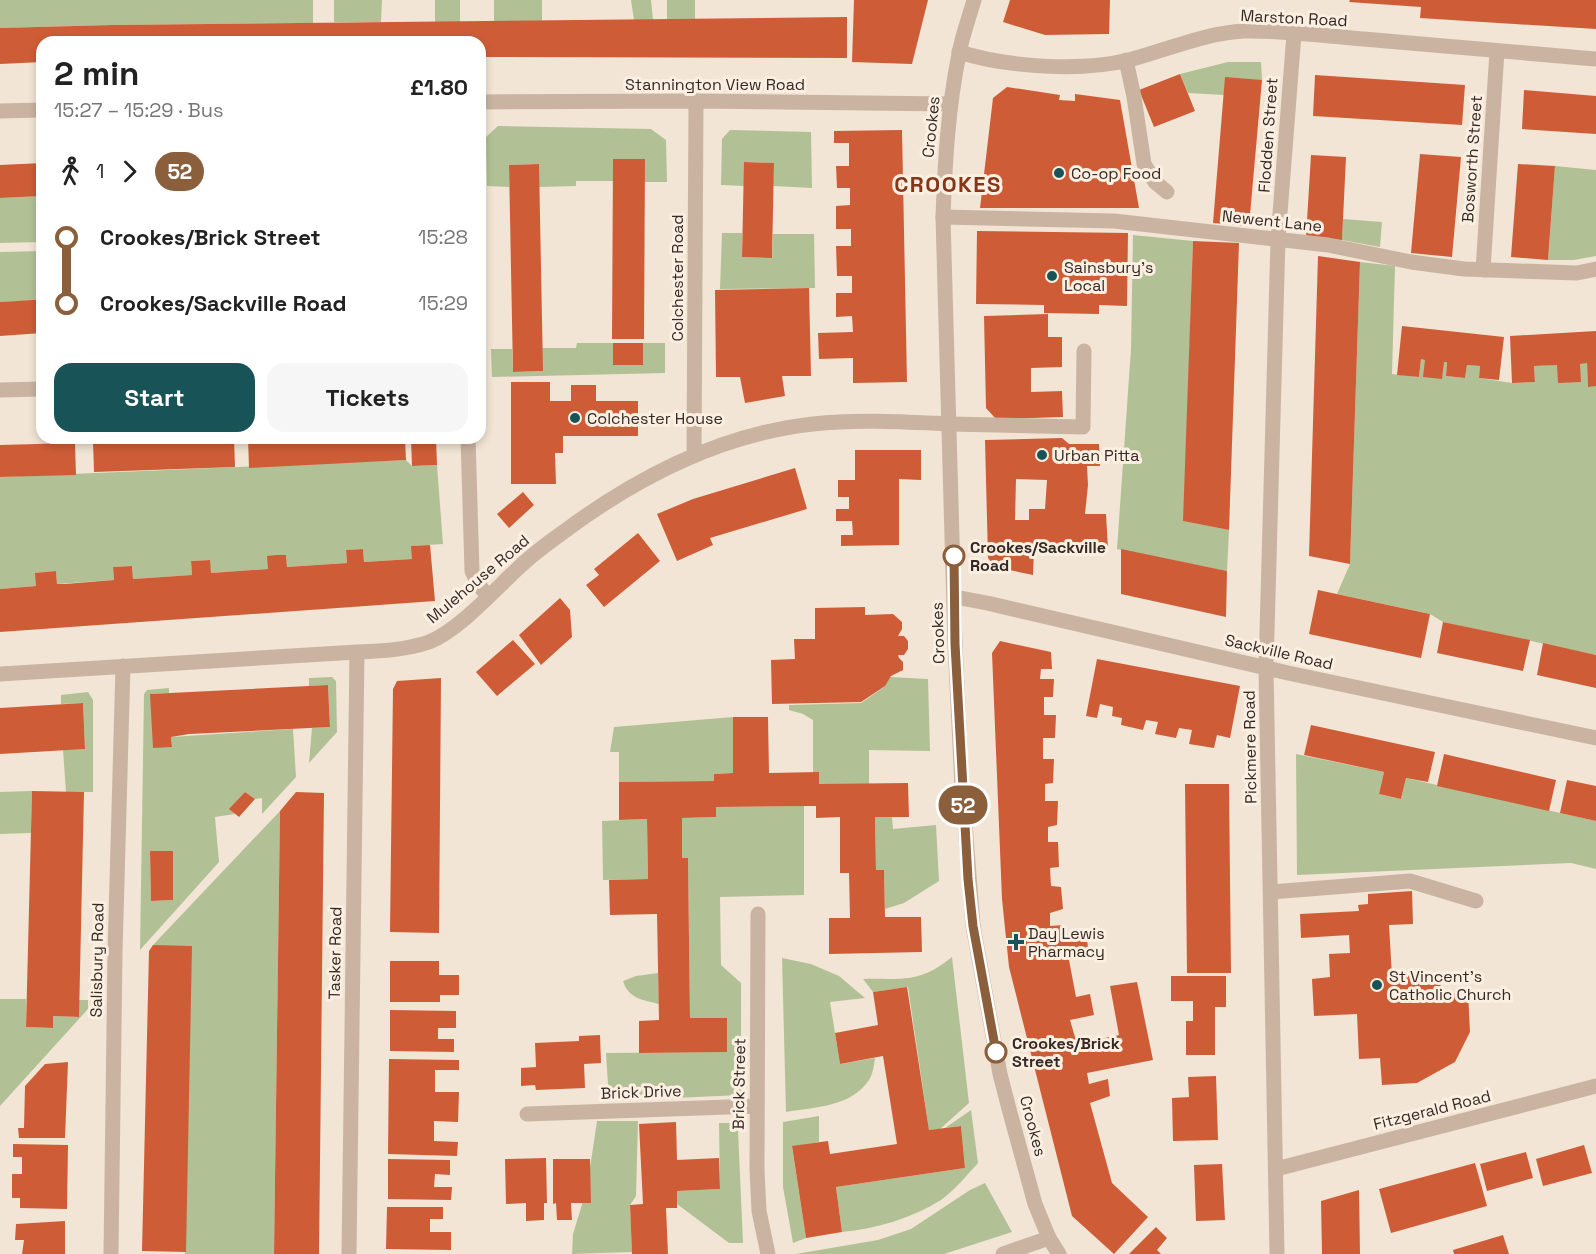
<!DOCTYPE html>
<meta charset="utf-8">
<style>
body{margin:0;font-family:"Space Grotesk",sans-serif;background:#f6f6f6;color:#222;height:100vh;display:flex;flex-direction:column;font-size:22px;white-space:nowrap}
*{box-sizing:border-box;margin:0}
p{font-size:20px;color:#767676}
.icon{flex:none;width:33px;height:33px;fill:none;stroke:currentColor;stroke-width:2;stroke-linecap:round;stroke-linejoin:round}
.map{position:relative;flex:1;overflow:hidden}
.drawer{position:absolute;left:36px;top:36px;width:450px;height:408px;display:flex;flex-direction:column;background:#fff;border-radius:18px;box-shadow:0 3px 9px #0003}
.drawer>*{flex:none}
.badge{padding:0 12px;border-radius:20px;font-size:21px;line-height:39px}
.map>.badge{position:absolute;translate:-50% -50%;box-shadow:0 0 0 3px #fff}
.legs{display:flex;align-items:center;gap:9px;height:66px;padding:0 18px;font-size:20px}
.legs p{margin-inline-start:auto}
.overview{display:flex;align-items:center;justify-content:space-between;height:102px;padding:0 18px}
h1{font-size:33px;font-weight:800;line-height:45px}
.action{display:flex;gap:12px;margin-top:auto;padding:12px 18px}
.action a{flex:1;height:69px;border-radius:18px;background:#185357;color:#fff;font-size:24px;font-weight:800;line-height:69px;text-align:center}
.action a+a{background:#f6f6f6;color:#222}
ul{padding:0 18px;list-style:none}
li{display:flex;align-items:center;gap:21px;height:66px;font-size:22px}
li i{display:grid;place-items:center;width:9px;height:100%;margin:0 8px;background:currentColor}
li i::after{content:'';width:15px;height:15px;margin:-8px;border:4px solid;border-radius:50%;background:#fff}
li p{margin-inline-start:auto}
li:first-child i{background:linear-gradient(#0000 50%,currentColor 0)}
li:last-child i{background:linear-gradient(currentColor 50%,#0000 0)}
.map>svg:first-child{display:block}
.green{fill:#b2c195;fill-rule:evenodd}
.building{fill:#ce5d37;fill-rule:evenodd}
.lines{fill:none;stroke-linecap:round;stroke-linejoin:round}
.service{stroke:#cab4a1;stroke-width:15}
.minor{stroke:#cab4a1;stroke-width:15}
.tertiary{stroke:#cab4a1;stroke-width:15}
.line-1-casing{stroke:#fff;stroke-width:14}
.line-1{stroke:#8b5e3c;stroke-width:9}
.poi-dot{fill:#185357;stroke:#faefe1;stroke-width:2}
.stop-1-dot{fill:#fff;stroke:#8b5e3c;stroke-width:3}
.labels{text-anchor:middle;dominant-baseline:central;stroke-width:6;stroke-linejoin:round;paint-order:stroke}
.street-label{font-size:16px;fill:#342924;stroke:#faefe1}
.poi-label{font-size:16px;fill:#342924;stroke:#faefe1;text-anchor:start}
.stop-label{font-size:16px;font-weight:bold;fill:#342924;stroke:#faefe1;text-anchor:start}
.district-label{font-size:22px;font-weight:bold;letter-spacing:1.5px;fill:#873419;stroke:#faefe1}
</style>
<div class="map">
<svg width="1596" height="1254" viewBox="0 0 1596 1254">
<rect width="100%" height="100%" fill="#f2e5d5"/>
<path class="green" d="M0 0H313V23L112 25 0 28Z
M334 0H382L381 22H334Z
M435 0H460V22H435Z
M494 0H542V21L494 22Z
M631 0H651L653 20H634Z
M667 0H695V19H667Z
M1228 62H1261L1262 80 1224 95 1188 93 1180 74Z
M498 126 651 129 666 140 667 182H644V159H614L613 181H576V186L539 187V164L509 165V187L487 186 486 137Z
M730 130 811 132 812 188 773 186 774 163 744 162V186L721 185 722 139Z
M1555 166 1596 170V256L1574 260H1548Z
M42 196V242L0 243V198Z
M1343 219 1382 222 1380 247 1342 240Z
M722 233H742V257L772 258 773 234H814L815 288 720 289Z
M1133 235 1193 241 1184 521 1229 530 1227 571 1117 549 1131 349Z
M42 251V300L0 302V252Z
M1360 262 1395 266 1392 374 1419 377 1421 359 1447 362 1446 376 1465 378 1467 365 1480 366 1479 378 1512 383 1535 382 1534 366 1587 363 1588 386H1596V655L1443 622 1430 614 1337 594 1350 564Z
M577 343H613V364L643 365V343H665V373L492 377 491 349H512L513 372 542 371V348H576Z
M406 460 412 466 437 465 443 544 412 546V559L364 562 363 549 346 550 347 563 287 567 286 555H276L268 569 211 573 209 560 191 561 192 575 133 579 132 566 113 567 114 580 57 584 56 571 36 573V586L0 589V477Z
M332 677 336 681 337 732 309 763 312 728 330 727 328 685 309 686V678Z
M890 677 928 679 930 751 869 750V784H819L813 773V720L803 714 789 710V705L861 703 884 687Z
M169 688V693L150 694 172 747 171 737 293 729 296 777 262 814V798L255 799 245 792 230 809 235 814 215 817 219 862 140 950 144 694 147 690ZM172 851 173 900 151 901 150 852Z
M88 692 93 700V792H66L63 750 85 749 83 703 61 704V695Z
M733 717V773L714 774V781L619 782V752H610L614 727Z
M1296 754 1384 772 1379 794 1401 799 1406 778 1596 821V869L1571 863 1297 875Z
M32 791 31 833 0 834V792Z
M804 806V895L720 897 721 965 741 983V1095L609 1101 606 1053 727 1052 726 1018H690L688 859 682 858V818L716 817V807Z
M280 811 274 1254H185L153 945Z
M875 817H892L893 829 936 825 939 881 904 903 885 909 884 870H876Z
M647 819 648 879 603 880 602 821Z
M952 957 969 1103 940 1129 929 1130 908 987 873 992 863 979C903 978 919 984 952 957Z
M782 958 811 964 839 976 865 998 830 1002 840 1064 875 1058C874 1065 873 1074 869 1080 851 1107 815 1107 786 1112Z
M658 973 659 1004C642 1000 628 998 623 981L636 976Z
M0 999H26V1027L52 1028 53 1016 78 1017 79 1000H88V1009L0 1106Z
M971 1110 978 1163C966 1176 955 1190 941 1200 912 1218 876 1229 842 1232L836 1187 965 1168 961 1126 945 1128Z
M819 1116V1142L792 1147 806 1238 793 1243 783 1187V1122Z
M597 1121H638L636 1196 630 1205 632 1252 572 1254 573 1234 587 1188Z
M719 1123H732L738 1130 743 1243H729L677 1204V1191L720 1189Z
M985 1183 1012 1232 944 1254H796L878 1240 911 1229 970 1190Z"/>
<path class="building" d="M854 0H928L912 64 852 62Z
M1010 0H1110L1109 34 1045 35 1003 22Z
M1350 0H1596V29L1420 18 1421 7 1349 2Z
M847 17V58L480 57V42H42V62L0 64V28L112 25Z
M1180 74 1195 111 1154 127 1139 90Z
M1315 75 1465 85 1462 125 1313 116Z
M1225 77 1262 80 1249 226 1213 223Z
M1007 87 1060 95 1059 100 1075 101V94L1120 100 1139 208H980L993 98Z
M1524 90 1596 96V134L1522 129Z
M902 130 907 382 853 383V358L819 359 818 333 853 332 852 316 836 317V293H852V276H837L836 246H851V229H836V206L850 205V188H837L836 166H849V143H834V131Z
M1420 154 1461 157 1452 257 1411 253Z
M1311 155 1346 157 1342 240 1306 237Z
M613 159H645L644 339H612Z
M744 162 774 163 772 258 742 257Z
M42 163V196L0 198V165Z
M539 164 543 371 513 372 509 165Z
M1518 164 1555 166 1548 260 1511 257Z
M977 231 1128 233 1127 306 1099 305V314L1044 313V305L976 304Z
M1193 241 1239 243 1229 530 1183 521Z
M1318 256 1360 262 1350 564 1309 556Z
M809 288 811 376H782L785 396 745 403 740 377H716L715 290Z
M33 300H42V333L0 336V302Z
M1048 314V337H1062V367L1031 368V392L1062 391 1063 417 996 419 986 408 984 316Z
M1402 326 1504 337 1499 380 1479 378 1480 366 1467 365 1465 378 1446 376 1447 362H1444L1442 379 1423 377 1425 360 1421 359 1419 377 1397 375Z
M1596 331V386L1588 387 1587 363 1580 364 1581 382 1558 383 1557 365 1534 366 1535 382 1512 383 1510 336Z
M613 343H643V365H613Z
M511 382H550V401H571V385H596V401H638V436H563V453H555L556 484H511Z
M172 438H234L235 467 94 472 93 441Z
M248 438H405L406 460 249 468Z
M411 438H436L437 465 412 466Z
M1062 438 1069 444H1099L1100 466H1087L1088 485 1085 514H1106L1108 549 1034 550 1033 575 995 567 988 558 985 440ZM1016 479 1047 480 1045 509H1029V520H1015Z
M75 443 76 475 0 477V445Z
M855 450H921V480L899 479V545L841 546V535H853L852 521H836V509H849V497H838V480H855Z
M795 468 807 509 710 538 713 545 677 561 657 514 693 499Z
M523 492 534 505 509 528 497 514Z
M638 533 660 561 604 607 586 585 599 575 594 569Z
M430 545 435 601 0 632V589L36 586 35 573 56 571 57 584H65L114 580 113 567 132 566 133 579 192 575 191 561 210 560 211 573 268 569 267 556 276 555H286L287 567 347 563 346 550 363 549 364 562 412 559 411 546Z
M1121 549 1227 571 1226 617 1121 594Z
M1318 590 1430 614 1421 658 1309 634Z
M560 598 570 610 572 637 541 665 519 635Z
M865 607V615L893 614 902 622V629L898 636H904L908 641V649L904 655H898L899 658 903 662V670L891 676 885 686 861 702 772 704 771 660 795 659 794 639H815V608Z
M1443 622 1530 640 1523 671 1437 653Z
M513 640 535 664 497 696 476 672Z
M1000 641 1051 652 1052 669H1041L1040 679H1054L1053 697H1044V715H1056L1055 738H1043V759H1054L1053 783 1045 784V801H1058L1057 825 1048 827V842H1058L1059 867 1050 868 1051 886 1061 887 1063 909 1050 913V926L1065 925V935L1086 932 1089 955 1069 960 1076 997 1090 994 1094 1015 1070 1020 1077 1044 1119 1035 1110 986 1137 982 1153 1060 1087 1073 1089 1084 1108 1079 1110 1096 1090 1103 1112 1183 1148 1217 1114 1254 1072 1216 1009 967 1002 899 992 653Z
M1543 643 1596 655V688L1537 675Z
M1097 659 1240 686 1230 738 1217 735 1214 748 1189 744 1192 730 1179 728 1176 738 1155 734 1158 722 1146 720 1143 730 1121 725 1122 718 1112 716 1113 707 1100 704 1097 718 1086 716Z
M441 678 439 933 390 932 393 689 397 681Z
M328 685 330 727 189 734 171 737 172 747 153 748 150 694Z
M83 703 85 749 0 754V708Z
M733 717H768L769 773 819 772V784L908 783 909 817H875L876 870H884L885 917H921L922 952 829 954V918H850L849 873H840V817L816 818V806H809L716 807V817L682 818V858H688L690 1018H727V1052L639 1053V1021L659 1020 657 914 610 915 609 880 648 879 647 819 619 820V782L714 781V774L733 773Z
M1311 725 1435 752 1428 782 1406 778 1401 799 1379 794 1384 772 1304 755Z
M1444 754 1556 780 1549 811 1437 786Z
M1567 780 1596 786V821L1560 813Z
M1185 784H1229L1231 973H1187Z
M32 791 84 792 79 1017 53 1016V1028L26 1027Z
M245 792 255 799 239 817 229 809Z
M296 792 324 793 319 1254H274L280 811Z
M150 851H173V900L151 901Z
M1412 891 1413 924 1389 925 1392 976 1440 974 1441 994 1468 992 1470 1032 1455 1062 1417 1083 1382 1085 1380 1058 1359 1059 1357 1014 1314 1016 1312 979 1330 977 1329 954 1350 953 1349 935 1301 938 1300 914 1359 911 1358 905 1368 904V894Z
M153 945 192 946 186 1252 142 1251 149 951Z
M390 961H439V975H459V995H440V1002H390Z
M1171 976H1226V1007H1215V1055H1186V1021H1193V1001H1171Z
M907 987 929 1130 961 1126 965 1168 836 1187 842 1232 806 1238 792 1146 828 1141 830 1154 897 1144 883 1056 840 1064 835 1033 878 1025 873 992Z
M390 1010 456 1011V1028H438V1039H454V1052L390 1051Z
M600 1035 601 1063 584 1064 585 1088 536 1090 535 1085 521 1086V1068L536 1067 535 1043 579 1041V1036Z
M389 1059 459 1060V1070H435V1092H459L458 1122 434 1121V1141L458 1142 457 1156 388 1154Z
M68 1062 65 1138H19L18 1128H24L25 1086 45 1064Z
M1216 1076 1218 1140 1173 1141 1172 1098 1189 1097 1188 1077Z
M676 1122 677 1160 719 1158 720 1189 677 1191V1208H666L668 1254H632L630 1205 643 1204 639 1124Z
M13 1144 68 1145 67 1209 20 1208V1198H12V1174H22V1157H13Z
M1584 1145 1592 1173 1543 1186 1536 1159Z
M1526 1152 1533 1178 1487 1191 1480 1164Z
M546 1158 547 1203H544V1220L526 1221V1203L506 1204 505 1159Z
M388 1159 450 1160V1175L435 1174 434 1187H452L451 1200 388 1199Z
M553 1159H590L591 1203H571L572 1220H557L556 1203 553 1204Z
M1475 1163 1487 1206 1391 1233 1379 1189Z
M1222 1164 1225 1220 1196 1221 1194 1165Z
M1359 1190 1360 1254H1322L1321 1201Z
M387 1207H443V1219H430V1232H451V1250L386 1249Z
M65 1221V1254H22L24 1240H15L16 1224Z
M1156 1227 1167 1238 1157 1250 1161 1254H1129Z
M1503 1235 1509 1254H1454L1453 1250Z"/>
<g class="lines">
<path class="service" d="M1126 60 1134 97 1144 164 1155 182 1167 192
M950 424 1083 427 1084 351
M1271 892 1410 881 1476 901
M1003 1254 1049 1238"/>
<path class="minor" d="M959 52C1007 67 1080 72 1129 60 1167 50 1205 33 1244 31 1287 30 1331 37 1375 40 1448 46 1522 53 1596 59
M480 102 696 101 950 104
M0 111 42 110
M943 217 1114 221 1328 245 1411 262 1464 269 1577 273 1596 269
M1483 270 1497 51
M0 390 42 389
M468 438 472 571 477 582 488 597
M694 455 696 101
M955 597 987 603 1288 673 1596 738
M0 674 357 652C381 651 406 650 429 642 457 631 491 594 513 573 528 558 545 545 562 533 637 477 720 434 813 424 858 419 905 422 950 424
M758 914 757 1170 759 1211 768 1254
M527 1114 757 1106
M1276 1169 1596 1086
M111 1254 115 953 123 666
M349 1254 357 652
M1277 1254 1266 668 1278 239 1294 34"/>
<path class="tertiary" d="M974 0C969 18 962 36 959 54 948 108 945 162 943 217L955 644 962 786 973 926 1000 1074 1009 1109 1035 1204 1049 1238 1059 1254"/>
</g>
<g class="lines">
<defs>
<path id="line-1" d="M954 556 955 644 968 879 973 926 996 1052"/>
</defs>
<use href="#line-1" class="line-1-casing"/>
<use href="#line-1" class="line-1"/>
</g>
<g class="poi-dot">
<circle cx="1059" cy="173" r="6"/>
<circle cx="1052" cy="276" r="6"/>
<circle cx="575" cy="418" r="6"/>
<circle cx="1042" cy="455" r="6"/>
<path d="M1013 933h6v6h6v6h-6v6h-6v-6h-6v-6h6z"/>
<circle cx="1377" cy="985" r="6"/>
</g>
<g class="stop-1-dot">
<circle cx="954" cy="556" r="10"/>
<circle cx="996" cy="1052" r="10"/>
</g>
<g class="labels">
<g class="street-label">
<text transform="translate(1294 18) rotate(3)">Marston Road</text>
<text x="715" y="84">Stannington View Road</text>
<text transform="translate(931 127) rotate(-84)">Crookes</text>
<text transform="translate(1268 135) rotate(-86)">Flodden Street</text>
<text transform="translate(1472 159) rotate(-86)">Bosworth Street</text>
<text transform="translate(1272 221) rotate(6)">Newent Lane</text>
<text transform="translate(677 278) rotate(-90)">Colchester Road</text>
<text transform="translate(478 579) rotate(-40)">Mulehouse Road</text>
<text transform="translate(938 633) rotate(-92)">Crookes</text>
<text transform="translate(1279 652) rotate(13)">Sackville Road</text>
<text transform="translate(1250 747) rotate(-91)">Pickmere Road</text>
<text transform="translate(335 953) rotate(-89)">Tasker Road</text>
<text transform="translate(97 960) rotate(-89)">Salisbury Road</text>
<text transform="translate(739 1084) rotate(-89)">Brick Street</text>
<text transform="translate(641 1092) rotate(-2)">Brick Drive</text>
<text transform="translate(1432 1110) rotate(-14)">Fitzgerald Road</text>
<text transform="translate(1033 1126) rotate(75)">Crookes</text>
</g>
<g class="poi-label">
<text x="1071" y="173">Co-op Food</text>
<text x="1064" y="267">Sainsbury's<tspan x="1064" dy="18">Local</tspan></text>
<text x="587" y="418">Colchester House</text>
<text x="1054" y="455">Urban Pitta</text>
<text x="1028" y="933">Day Lewis<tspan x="1028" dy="18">Pharmacy</tspan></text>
<text x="1389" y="976">St Vincent's<tspan x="1389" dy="18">Catholic Church</tspan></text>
</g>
<g class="stop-label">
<text x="970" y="547">Crookes/Sackville<tspan x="970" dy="18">Road</tspan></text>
<text x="1012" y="1043">Crookes/Brick<tspan x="1012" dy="18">Street</tspan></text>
</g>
<g class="district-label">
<text x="948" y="184">CROOKES</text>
</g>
</g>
</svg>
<b class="badge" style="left:963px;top:805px;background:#8b5e3c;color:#fff">52</b>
<section class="drawer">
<div class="overview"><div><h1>2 min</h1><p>15:27 – 15:29 · Bus</p></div><b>£1.80</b></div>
<div class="legs"><svg class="icon" aria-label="walk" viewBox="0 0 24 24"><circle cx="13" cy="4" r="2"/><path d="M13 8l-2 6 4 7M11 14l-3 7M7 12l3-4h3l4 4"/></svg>1<svg class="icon" aria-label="forward" viewBox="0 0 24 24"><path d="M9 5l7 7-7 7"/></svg><b class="badge" style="background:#8b5e3c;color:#fff">52</b></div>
<ul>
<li><i style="color:#8b5e3c"></i><b>Crookes/Brick Street</b><p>15:28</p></li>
<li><i style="color:#8b5e3c"></i><b>Crookes/Sackville Road</b><p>15:29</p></li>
</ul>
<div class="action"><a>Start</a><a>Tickets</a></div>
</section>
</div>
